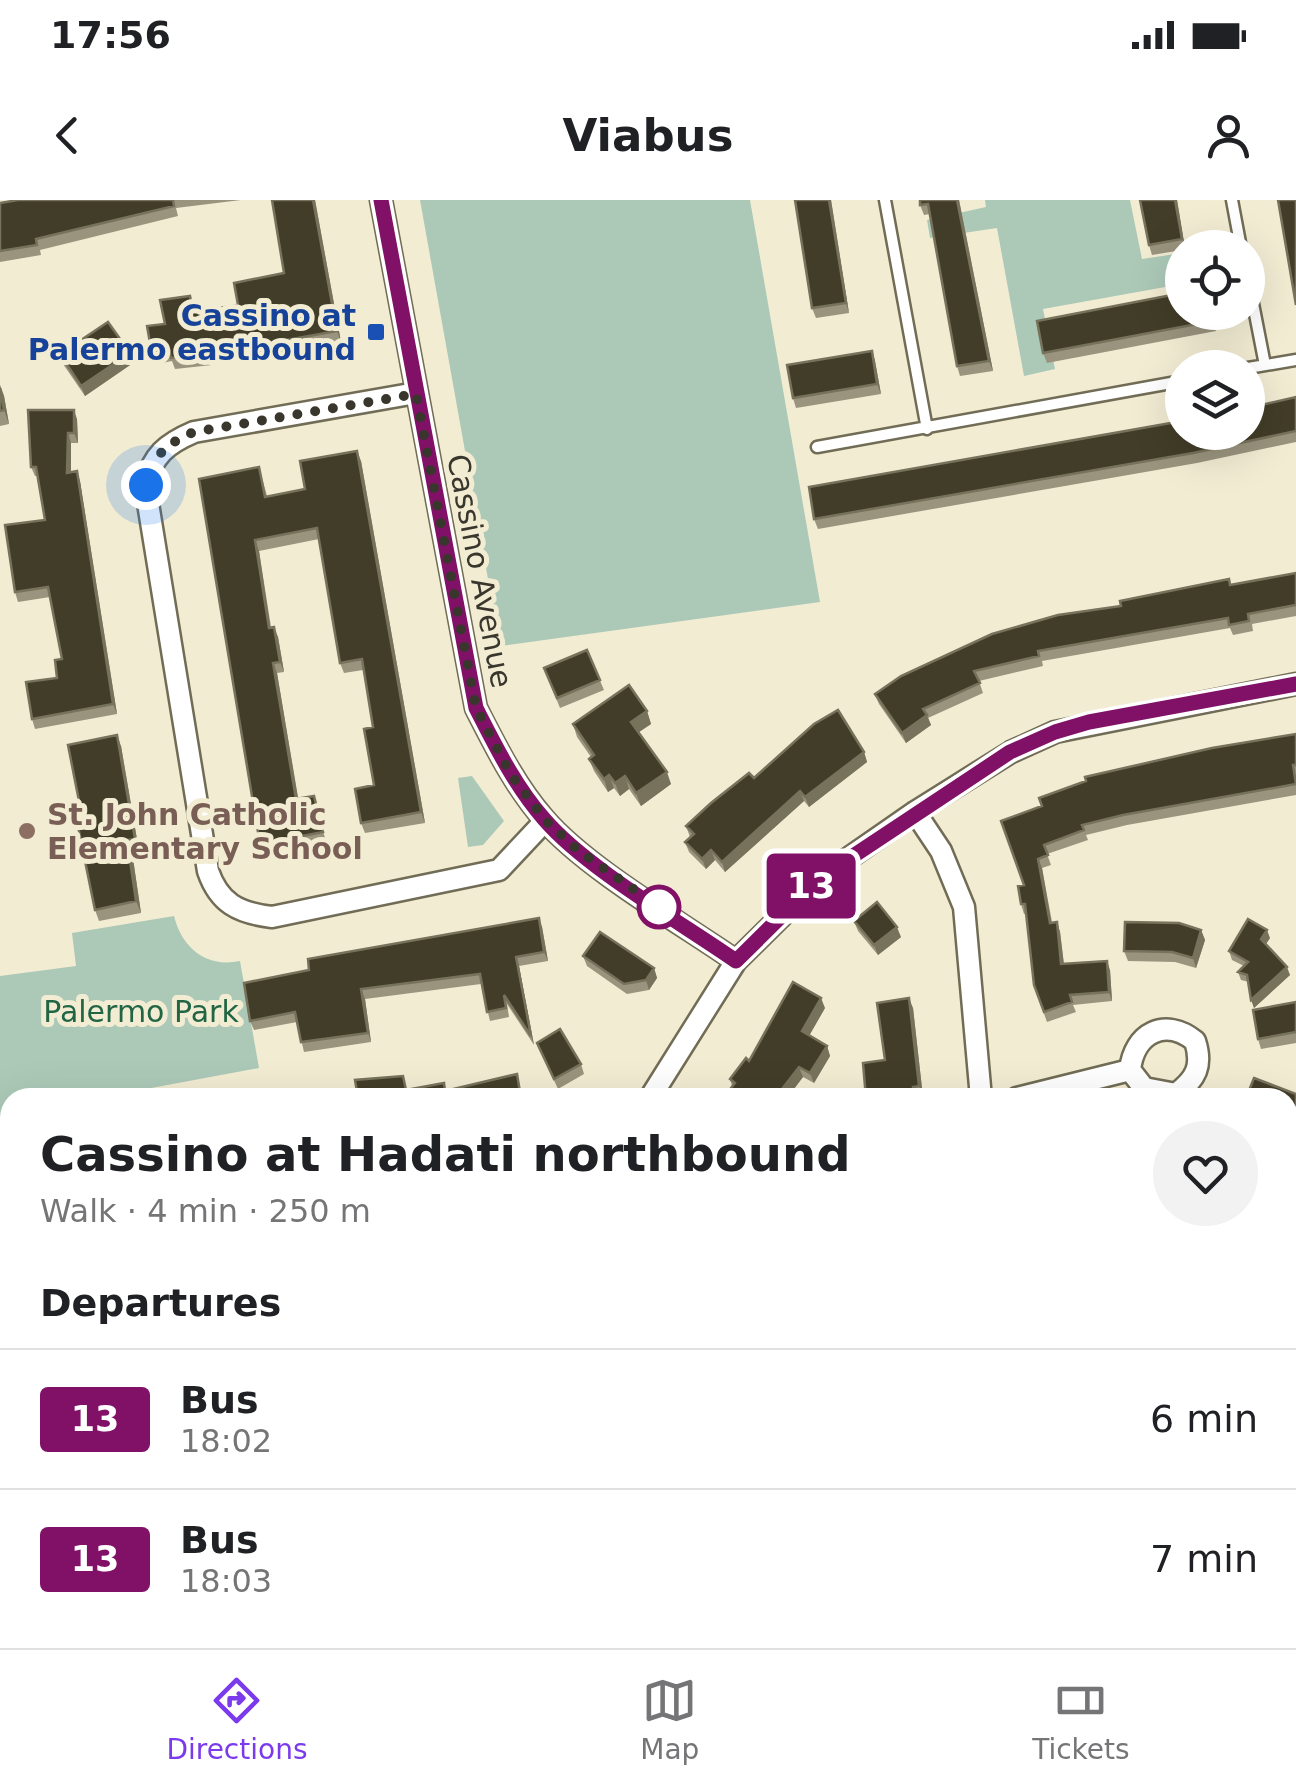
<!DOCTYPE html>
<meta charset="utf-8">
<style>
body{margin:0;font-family:"DejaVu Sans",sans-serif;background:#f2f2f2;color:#202124;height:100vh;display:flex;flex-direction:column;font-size:38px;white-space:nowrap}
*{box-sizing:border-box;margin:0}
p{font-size:32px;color:#757577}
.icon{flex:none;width:55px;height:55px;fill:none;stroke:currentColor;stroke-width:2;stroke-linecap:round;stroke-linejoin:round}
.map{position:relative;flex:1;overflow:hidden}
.sheet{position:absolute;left:0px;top:888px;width:1298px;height:562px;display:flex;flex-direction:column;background:#fff;border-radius:30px 30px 0 0;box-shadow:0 10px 40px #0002}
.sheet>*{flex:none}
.badge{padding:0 20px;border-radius:8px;font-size:35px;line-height:65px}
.fabs{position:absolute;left:1165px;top:30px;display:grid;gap:20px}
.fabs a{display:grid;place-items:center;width:100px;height:100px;border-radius:50%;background:#fff;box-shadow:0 10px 40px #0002;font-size:50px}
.you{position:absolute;width:50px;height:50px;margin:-25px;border:8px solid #fff;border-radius:50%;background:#1a73e8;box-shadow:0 0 0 15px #1a73e833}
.map>.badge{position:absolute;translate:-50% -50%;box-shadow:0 0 0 5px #fff}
h2{padding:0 40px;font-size:38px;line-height:90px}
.round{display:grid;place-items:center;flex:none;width:105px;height:105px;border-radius:52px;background:#f2f2f2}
.summary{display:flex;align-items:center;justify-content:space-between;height:170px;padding:0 40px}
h1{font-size:48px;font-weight:600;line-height:75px}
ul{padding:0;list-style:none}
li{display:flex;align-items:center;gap:30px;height:140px;padding:0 40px;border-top:2px solid #e0e0e0}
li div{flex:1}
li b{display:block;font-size:38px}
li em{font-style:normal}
li .badge{min-width:110px;font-weight:700;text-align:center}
.status{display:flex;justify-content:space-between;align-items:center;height:70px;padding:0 50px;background:#fff;direction:ltr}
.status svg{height:28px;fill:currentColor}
header{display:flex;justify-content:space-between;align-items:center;height:130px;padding:0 40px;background:#fff;font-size:45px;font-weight:600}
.menu{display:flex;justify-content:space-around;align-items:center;height:140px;border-top:2px solid #e0e0e0;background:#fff;font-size:28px;color:#757577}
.menu a{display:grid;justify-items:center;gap:5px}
.menu .current{color:#7c3aed}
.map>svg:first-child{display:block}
.green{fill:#acc9b8}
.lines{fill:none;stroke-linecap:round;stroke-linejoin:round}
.lane-casing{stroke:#716c55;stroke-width:15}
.street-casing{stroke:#716c55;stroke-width:25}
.lane{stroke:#fff;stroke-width:10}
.street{stroke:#fff;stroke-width:20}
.wall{fill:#9a947e}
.shaded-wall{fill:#77725b}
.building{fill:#423d28;stroke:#77725b;stroke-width:2.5}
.line-casing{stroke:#fff;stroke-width:22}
.line{stroke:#811167;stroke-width:15}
.walk{stroke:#39372d;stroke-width:10;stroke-dasharray:0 18}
.transit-dot{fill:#1a4fb4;stroke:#f2ecd3;stroke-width:4}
.education-dot{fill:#8d6e63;stroke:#f2ecd3;stroke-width:4}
.stop-dot{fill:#fff;stroke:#811167;stroke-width:5}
.labels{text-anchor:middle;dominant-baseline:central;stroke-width:10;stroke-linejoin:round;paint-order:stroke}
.transit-label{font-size:30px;font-weight:bold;fill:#164399;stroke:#f2ecd3;text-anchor:end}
.street-label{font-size:30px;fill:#39372d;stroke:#f2ecd3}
.education-label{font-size:30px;font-weight:bold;fill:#785e54;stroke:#f2ecd3;text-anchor:start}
.park-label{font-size:30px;fill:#216545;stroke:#f2ecd3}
</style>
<div class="status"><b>17:56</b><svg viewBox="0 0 49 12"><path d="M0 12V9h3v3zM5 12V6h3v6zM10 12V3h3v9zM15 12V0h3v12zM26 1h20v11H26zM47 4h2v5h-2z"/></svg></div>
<header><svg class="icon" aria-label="back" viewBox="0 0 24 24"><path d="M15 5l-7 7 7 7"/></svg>Viabus<svg class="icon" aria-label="person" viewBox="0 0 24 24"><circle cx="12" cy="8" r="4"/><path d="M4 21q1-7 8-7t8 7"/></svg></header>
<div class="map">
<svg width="1296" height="1448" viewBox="0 0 1296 1448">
<rect width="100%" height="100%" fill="#f2ecd3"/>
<path class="green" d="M420 0H750L820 402 500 446Z
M985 0H1130L1142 59 1182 53V84L1043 109 1055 169 1024 176 997 28 930 38 927 20 986 7Z
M472 576 504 621 483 645 468 647 458 578Z
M174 716C182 748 206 768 240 761L259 868 103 897 10 898V915L0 917V776L76 766 72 733Z
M585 1440H990L993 1448H586Z"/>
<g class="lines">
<defs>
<path id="lane" d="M885 0 927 229
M1232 0 1241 48
M1248 78 1265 165
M1248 168 1296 160
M817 247 1182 181
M1046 1448 1054 1440"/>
<path id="street" d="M381 0 476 508C496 547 515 586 544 619 586 668 681 723 736 761
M416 193 194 232C166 244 153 255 145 285L208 671C219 703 238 713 272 717L499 670 545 621
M915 612 941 651 964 707 981 898
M650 898 736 761 820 678 915 612 1011 552 1055 532 1296 484
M1017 898 1130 870 1144 888 1176 894C1196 879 1203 866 1195 841 1165 817 1134 833 1130 870
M0 1085 10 1083
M1288 1398 1296 1400
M141 1440 142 1448
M436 1440 438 1448"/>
</defs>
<use href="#lane" class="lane-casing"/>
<use href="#street" class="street-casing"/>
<use href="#lane" class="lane"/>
<use href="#street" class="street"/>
</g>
<path class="wall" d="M18 0H241L176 8 178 16 40 50 41 55 0 62V3Z
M272 0H315L341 142 212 165 175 169 172 161 156 164 152 154 165 124 194 106 195 112 238 105 284 73Z
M795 0H831L849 113 816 118 812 108Z
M959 0 993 171 960 176 957 166 930 14 924 15 920 5Z
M1140 0H1177L1185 48H1182V50L1152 55 1149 45Z
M1213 112 1216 131 1047 163 1043 153Z
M872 151 875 161 881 194 796 208 793 198Z
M60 154 133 163 85 196 63 164Z
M0 185 4 196 9 224 0 226Z
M1296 197V242L1197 263 818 329 814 319 1166 225Z
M77 219 78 243H71V272L80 281 117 514 35 529 32 519 57 478 62 459 50 397 18 402 15 392 45 320 37 276H35L31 267Z
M361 261 425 623 365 633 361 623 374 585 373 527 363 470 344 473 340 463 319 339 259 351 271 427 278 437 284 472 277 473 298 599 314 596 326 642 264 654 260 644 199 279 259 267 267 296 305 289Z
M1296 373V416L1252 424 1253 431 1233 435 1230 428 1042 461 1043 466 979 481 983 493 928 518 931 525 906 543 879 504 875 494 1121 406 1229 379 1231 385Z
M587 450 604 490 560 508 544 468Z
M647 511 651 524 639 532 671 584 641 606 629 589 620 596 614 588 608 592 594 571 589 559 591 557 577 537 573 524Z
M1296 534V595L1127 625 1086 635 1088 640 1047 654 1051 665 1042 668 1052 722H1057L1060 732 1064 764 1110 770 1112 801 1073 805 1076 812 1047 822 1034 785 1026 714H1024L1021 704 1024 685 1001 621Z
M121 546 139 651 132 652 141 713 99 721 95 710 79 601Z
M864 552 867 562 809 607 804 601 725 672 715 660 706 669 689 652 685 642 690 637 686 626 754 578Z
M854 721 901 737 878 755 858 731Z
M542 727 548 761 519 766 534 845 507 804 509 817 490 821 481 784 365 799 371 842 304 852 297 822 254 830 250 821Z
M1201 730 1205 740 1196 768 1175 762 1128 761 1124 751Z
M1270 738 1266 744 1290 775 1254 808 1249 782 1241 780 1238 772 1244 766 1232 760 1229 751Z
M583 756 654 768 657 778 649 790 627 794 587 766Z
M1296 802V843L1261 849 1258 839Z
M825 808 809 836 827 846 830 856 814 883 803 877 787 898H723L732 886 730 879 749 861Z
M913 808 923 897 917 898 885 860Z
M537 843 581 864 584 874 558 889Z
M1296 894V935L1288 931V898Z
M10 969V1027L0 1029V970Z"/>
<path class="shaded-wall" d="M313 0H315L341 142 337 131Z
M829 0H831L849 113 846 103Z
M957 0H959L993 171 989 161Z
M1175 0H1177L1185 48 1182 39Z
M872 151 875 161 881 194 877 184Z
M130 153 133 163 85 196 81 186Z
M0 185 4 196 9 224 4 210Z
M74 210 77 219 78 243 74 233Z
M68 233 71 243V282L67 273Z
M357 251 361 261 425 623 421 612Z
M77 271 80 281 117 514 113 504Z
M255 340 259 351 272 438 269 428Z
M274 427 278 437 284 472 280 462Z
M273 463 277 473 300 609 296 599Z
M647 511 651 524 636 534 631 522Z
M927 515 931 525 906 543 902 533Z
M117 535 121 546 139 651 135 639Z
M864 552 867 562 809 607 805 597Z
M667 572 671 584 641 606 636 593Z
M609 575 614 588 608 592 604 579Z
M625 576 629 589 620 596 615 583Z
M800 591 804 601 725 672 722 662Z
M127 640 132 652 141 713 136 701Z
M711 650 715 660 706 669 702 659Z
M1038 659 1042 668 1053 732 1050 723Z
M539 718 542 727 548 761 544 752Z
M1057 722 1060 732 1065 774 1061 764Z
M897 727 901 737 878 755 874 745Z
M1201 730 1205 740 1196 768 1193 758Z
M1267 730 1270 738 1264 747 1261 739Z
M516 757 519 766 534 845 531 836Z
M1107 761 1110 770 1112 801 1109 792Z
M1287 767 1290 775 1254 808 1251 800Z
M654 768 657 778 649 790 646 780Z
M361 789 365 799 371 842 368 833Z
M821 798 825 808 806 841 802 831Z
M909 798 913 808 923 897 919 886Z
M827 846 830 856 814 883 810 873Z
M799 867 803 877 787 898H775Z"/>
<path class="building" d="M18 0H173L174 6 36 39 37 45 0 51V3Z
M272 0H313L337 131 208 154 171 158 169 150 152 154 147 126 165 124 160 100 190 96 193 112 238 105 234 83 284 73Z
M795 0H829L846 103 812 108Z
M920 0H957L989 161 957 166 928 4 920 5Z
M1140 0H1175L1182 39 1149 45Z
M1278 0H1296V105Z
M1182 93V112H1211L1213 121 1043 153 1037 121Z
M108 122 130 153 81 186 60 154Z
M872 151 877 184 793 198 787 165Z
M0 188 4 210 0 211Z
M1296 197V231L1193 253 814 319 809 287 1182 221V232H1248V208Z
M28 210H74V233H68L67 273 77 271 113 504 32 519 26 482 57 478 55 460 62 459 48 387 15 392 5 325 45 320 36 267H31Z
M357 251 421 612 361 623 355 589 374 585 364 529 373 527 362 459 340 463 317 328 255 340 269 428 274 427 280 462 273 463 296 599 314 596 323 632 260 644 199 279 259 267 265 297 305 289 300 261Z
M1296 373V405L1248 414 1249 421 1229 425 1228 418 1038 451 1039 456 974 471 980 483 923 509 927 515 902 533 875 494 901 476 992 434 1058 415 1121 406 1120 401 1229 379 1230 385Z
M587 450 600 480 557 498 544 468Z
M629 485 647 511 631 522 667 572 636 593 625 576 615 583 609 575 604 579 589 559 594 555 573 524Z
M838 510 864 552 805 597 800 591 722 662 711 650 702 659 685 642 694 634 686 626 711 603 749 573 754 578 814 524Z
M1296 534V565H1293L1296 584 1123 615 1082 625 1084 630 1044 645 1048 655 1038 659 1050 723 1057 722 1061 764 1107 761 1109 792 1070 795 1072 802 1044 812 1034 785 1025 704H1021L1018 686 1024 685 1001 621 1042 606 1039 598 1086 581 1085 577 1212 548Z
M117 535 135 639 127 640 136 701 95 710 73 602 79 601 68 545Z
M877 702 897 727 874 745 854 721Z
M539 718 544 752 516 757 531 836 504 795 506 808 487 812 480 774 361 789 368 833 301 842 295 812 250 821 244 783 309 770 308 759Z
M1248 719 1267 730 1261 739 1287 767 1251 800 1247 775 1238 772 1248 762 1229 751Z
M1125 722 1179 723 1201 730 1193 758 1172 752 1124 751Z
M600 732 654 768 646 780 624 784 583 756Z
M793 782 821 798 802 831 827 846 810 873 799 867 775 898H723L735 883 730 879 746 858 749 861Z
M909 798 919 886 913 887 915 898H866L863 863 885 860 877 803Z
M1296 802V832L1258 839 1253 810Z
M560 829 581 864 554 879 537 843Z
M517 874 521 898H358L355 880 403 876 406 890 444 883 445 891Z
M1254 878 1296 894V915L1292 925 1288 923V898H1246Z
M10 969V1017L0 1019V970Z
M1288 1050 1296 1054V1247L1288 1233Z
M10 1134V1264L0 1218V1136Z
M40 1440H78L79 1448H42Z
M213 1440H285L286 1448H212Z
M324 1440H381L382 1448H326Z
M492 1440H531L532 1448H494Z
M1115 1440H1271L1296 1448H1113Z"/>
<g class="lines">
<defs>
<path id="line" d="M381 0 476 508C496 547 515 586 544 619 586 668 680 722 736 761L820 678 1010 552 1055 532 1089 522 1296 484"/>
</defs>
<use href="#line" class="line-casing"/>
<use href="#line" class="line"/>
<path class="walk" d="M146 285C153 255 166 244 194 232L416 194 476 508 511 575 546 621 579 651 659 707"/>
</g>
<rect class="transit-dot" x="366" y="122" width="20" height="20" rx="5"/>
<circle class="education-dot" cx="27" cy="631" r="10"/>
<circle class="stop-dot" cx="659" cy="707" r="20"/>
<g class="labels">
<g class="transit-label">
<text x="356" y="115">Cassino at<tspan x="356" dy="34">Palermo eastbound</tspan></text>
</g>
<g class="street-label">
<text transform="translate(480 371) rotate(79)">Cassino Avenue</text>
</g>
<g class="education-label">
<text x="47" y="614">St. John Catholic<tspan x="47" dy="34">Elementary School</tspan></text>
</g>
<g class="park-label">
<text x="141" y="811">Palermo Park</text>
</g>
</g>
</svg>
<div class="fabs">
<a><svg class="icon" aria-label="locate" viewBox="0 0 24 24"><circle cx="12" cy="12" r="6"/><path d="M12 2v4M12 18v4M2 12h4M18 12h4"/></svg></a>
<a><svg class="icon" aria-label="layers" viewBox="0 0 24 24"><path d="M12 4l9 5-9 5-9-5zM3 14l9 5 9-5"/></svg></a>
</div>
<div class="you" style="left:146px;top:285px"></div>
<b class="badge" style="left:811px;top:686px;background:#811167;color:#fff">13</b>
<section class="sheet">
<div class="summary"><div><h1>Cassino at Hadati northbound</h1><p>Walk · 4 min · 250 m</p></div><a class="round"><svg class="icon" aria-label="heart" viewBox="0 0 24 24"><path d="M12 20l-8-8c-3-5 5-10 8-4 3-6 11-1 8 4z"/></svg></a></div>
<h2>Departures</h2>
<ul>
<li><span class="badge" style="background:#811167;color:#fff">13</span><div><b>Bus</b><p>18:02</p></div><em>6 min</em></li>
<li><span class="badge" style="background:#811167;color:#fff">13</span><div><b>Bus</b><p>18:03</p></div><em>7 min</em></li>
</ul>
</section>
</div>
<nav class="menu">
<a class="current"><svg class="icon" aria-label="directions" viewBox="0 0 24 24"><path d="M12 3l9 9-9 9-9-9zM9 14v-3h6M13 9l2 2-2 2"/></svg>Directions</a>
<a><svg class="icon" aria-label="map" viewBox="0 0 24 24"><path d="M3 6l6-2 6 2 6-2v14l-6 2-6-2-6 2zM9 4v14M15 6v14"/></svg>Map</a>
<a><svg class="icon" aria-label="tickets" viewBox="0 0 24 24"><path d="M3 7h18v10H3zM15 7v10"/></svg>Tickets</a>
</nav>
